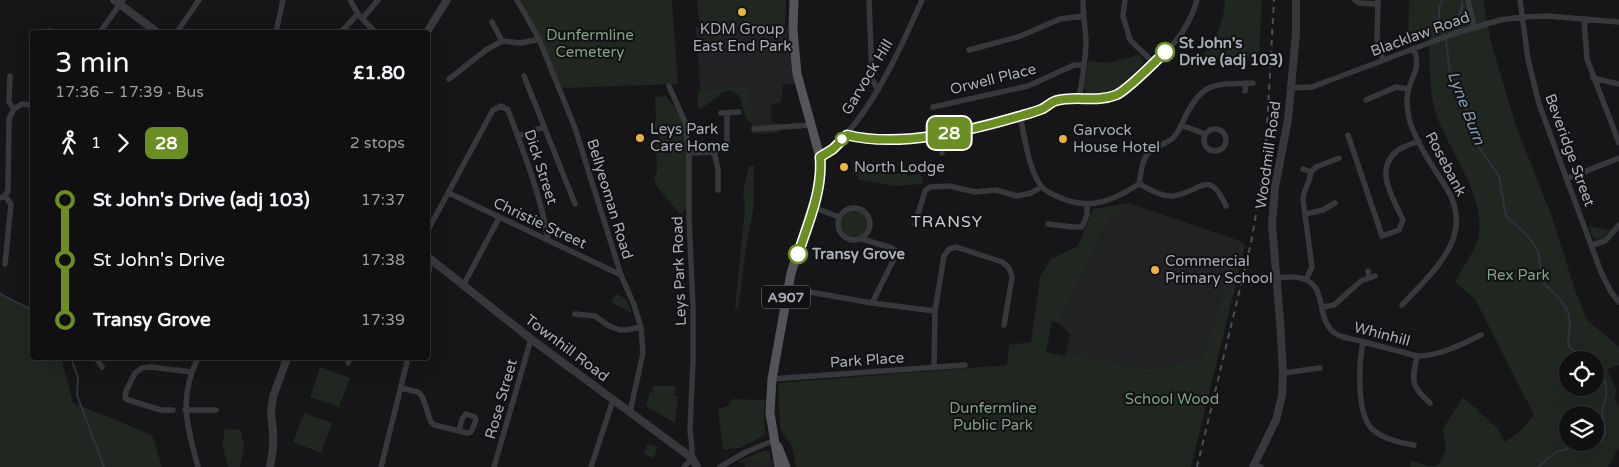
<!DOCTYPE html>
<meta charset="utf-8">
<style>
body{margin:0;font-family:"Varela Round",sans-serif;background:#19191b;color:#f1f3f6;height:100vh;display:flex;flex-direction:column;font-size:19px;white-space:nowrap}
*{box-sizing:border-box;margin:0}
p{font-size:16px;color:#9c9d9f}
.icon{flex:none;width:28px;height:28px;fill:none;stroke:currentColor;stroke-width:2;stroke-linecap:round;stroke-linejoin:round}
.map{position:relative;flex:1;overflow:hidden}
.side{position:absolute;left:30px;top:30px;width:400px;height:330px;display:flex;flex-direction:column;background:#101012;border-radius:5px;box-shadow:0 5px 20px #0002,0 0 0 1px #303032}
.side>*{flex:none}
.badge{padding:0 10px;border-radius:8px;font-size:18px;line-height:32px}
.buttons{position:absolute;left:1559px;top:351px;display:grid;gap:10px}
.buttons a{display:grid;place-items:center;width:45px;height:45px;border-radius:50%;background:#101012;box-shadow:0 5px 20px #0002,0 0 0 1px #303032;font-size:25px}
.map>.badge{position:absolute;translate:-50% -50%;box-shadow:0 0 0 2px #fff}
.legs{display:flex;align-items:center;gap:8px;height:55px;padding:0 25px;font-size:16px}
.legs p{margin-inline-start:auto}
.head{display:flex;align-items:center;justify-content:space-between;height:85px;padding:0 25px}
h1{font-size:28px;font-weight:600;line-height:38px}
ul{padding:0 25px;list-style:none}
li{display:flex;align-items:center;gap:18px;height:60px;font-size:19px}
li i{display:grid;place-items:center;width:8px;height:100%;margin:0 6px;background:currentColor}
li i::after{content:'';width:12px;height:12px;margin:-6px;border:4px solid;border-radius:50%;background:#101012}
li p{margin-inline-start:auto}
li:first-child i{background:linear-gradient(#0000 50%,currentColor 0)}
li:last-child i{background:linear-gradient(currentColor 50%,#0000 0)}
.map>svg:first-child{display:block}
.built{fill:#222225}
.green{fill:#202721;fill-rule:evenodd}
.water{fill:#2d343b}
.lines{fill:none;stroke-linecap:round;stroke-linejoin:round}
.stream{stroke:#2d343b;stroke-width:2}
.minor{stroke:#37383c;stroke-width:5.5}
.tertiary{stroke:#37383c;stroke-width:8}
.primary{stroke:#53555b;stroke-width:9}
.rail{stroke:#4c4e53;stroke-width:2;stroke-dasharray:6 5;stroke-linecap:butt}
.line-1-casing{stroke:#fff;stroke-width:11}
.line-1{stroke:#6b8e23;stroke-width:8}
.poi-dot{fill:#e9b33d;stroke:#111113;stroke-width:2}
.stop-1-dot{fill:#fff;stroke:#6b8e23;stroke-width:2.5}
.labels{text-anchor:middle;dominant-baseline:central;stroke-width:4;stroke-linejoin:round;paint-order:stroke}
.shield{fill:#111113;stroke:#7b7e86;stroke-width:1}
.shield-label{font-size:14px;font-weight:bold;fill:#a8adb7}
.poi-label{font-size:15px;fill:#a8adb7;stroke:#111113;text-anchor:start}
.street-label{font-size:15px;fill:#a8adb7;stroke:#111113}
.park-label{font-size:15px;fill:#80a183;stroke:#111113}
.stop-label{font-size:15px;font-weight:bold;fill:#a8adb7;stroke:#111113;text-anchor:start}
.water-label{font-size:16px;font-style:italic;fill:#8199b0;stroke:#111113}
.neighbourhood-label{font-size:16px;letter-spacing:1px;fill:#c9ccd3;stroke:#111113}
</style>
<div class="map">
<svg width="1619" height="467" viewBox="0 0 1619 467">
<rect width="100%" height="100%" fill="#161618"/>
<path class="built" d="M696 27 787 28 795 84H783L781 102 771 104V123H779V133L752 134 750 86 700 90Z
M1129 203 1240 241 1203 359 1147 369 1066 352 1070 334 1059 323 1108 220Z
M758 460 759 464 772 462 773 467H745L744 463Z"/>
<path class="green" d="M521 0H672L678 84 562 88Z
M697 0H786L785 28 706 27 699 22Z
M1225 0H1262L1259 56 1198 61 1215 41 1223 16Z
M1409 0H1483L1491 42 1516 126 1552 217 1575 290 1587 320 1619 347V365L1607 369 1617 392 1614 397 1619 408V447L1608 467H1410L1411 460 1428 466H1436L1442 460 1446 450 1443 429 1463 397 1497 428 1505 442 1519 432 1534 415 1475 299 1455 282C1461 270 1473 254 1477 242 1490 199 1448 152 1436 113 1428 89 1430 61 1429 37L1408 45ZM1568 360H1595V388H1568ZM1568 415H1595V442H1568Z
M1139 55 1143 60V63C1130 77 1108 102 1086 93L1084 88 1088 61 1108 63Z
M750 86 752 123 746 119 740 97 733 91H724L701 109 698 108V92L700 90Z
M666 96 677 110 684 123 687 157V208L680 214 657 187 654 178 657 171 656 146 659 139 658 133 654 128 656 119 655 97Z
M853 160H860V164L865 166H870V172L885 171V174L907 173V176L919 174 923 178 922 184 896 186 858 180V176L853 174Z
M749 166H754V206L746 248 738 309 735 308 745 208 743 192Z
M1129 203 1108 220 1059 323 1052 321 1046 352 1065 356 1066 352 1147 369 1202 359 1240 241 1245 246 1191 467H796L792 447 780 429 778 383 1007 365 1009 345 1031 342 1040 277 1051 259 1078 246 1093 209Z
M840 224a14 14 0 1 1 28 0a14 14 0 1 1-28 0Z
M1589 226 1610 230 1602 239H1596L1592 235Z
M0 292 32 312V358H61L73 403 152 435 162 467H0Z
M616 294 626 299 632 313 611 302Z
M320 367 350 378 339 407 310 397Z
M653 386H676L675 392 678 393H675L674 395 678 397 675 423 646 406 650 392H653Z
M732 399 766 400 764 409 765 431 763 436 740 448 723 450 718 409 728 406Z
M304 413 332 423 321 453 293 442Z
M223 429 241 430 244 447 240 467H228L222 444 224 439Z
M647 444 657 447 654 458 644 454Z
M766 450 769 452 772 462 759 464 758 460 740 463 739 461Z"/>
<path class="water" d="M1461 1H1463L1465 21 1462 23 1459 22 1458 18Z"/>
<g class="lines">
<path class="stream" d="M1442 0 1439 9V23L1446 40 1450 73 1468 114 1478 146 1499 176 1506 216 1528 236 1534 245 1538 252 1544 284 1559 298 1568 311 1570 325 1568 344 1570 348 1589 360
M0 294 32 310
M71 358 78 378 77 395 104 467
M1538 467 1556 452 1565 450 1576 445 1595 444 1603 440C1607 430 1604 423 1602 413 1602 407 1605 403 1606 397 1608 386 1603 373 1595 364"/>
<path class="minor" d="M350 0 358 14 375 32
M517 0 539 39 575 128 621 275 634 305 641 327 643 353 630 412
M869 0 872 79 878 90
M1125 0 1123 16 1130 40 1154 63
M1355 0 1359 3 1377 4
M1378 0 1377 38 1383 60
M1468 0 1474 27
M1520 0 1528 59 1539 104 1601 272 1611 292 1619 302
M362 19 378 0
M1584 19 1587 59 1619 143
M492 22 502 41
M48 31 52 32
M100 32 123 0
M177 32 199 0
M276 32 283 0
M341 32 358 14
M969 50 1018 37 1060 19 1083 16
M10 76 9 102 14 109
M524 76 575 204
M1593 78 1619 84
M449 79 486 50 502 41 521 43 539 39
M669 86 685 122 689 153V218L693 308V360L690 430 692 448V458L684 467
M1291 88 1312 87 1453 34 1500 20 1522 17 1547 16 1619 22
M1245 91 1246 83
M1079 99C1082 80 1086 59 1086 40 1085 26 1083 14 1083 0
M1366 100 1396 87 1408 89
M933 107 1028 86 1074 65H1084
M721 113 739 112
M1020 116C1025 138 1028 168 1041 186 1045 192 1054 195 1061 198 1091 211 1114 200 1139 184
M1181 125 1205 134
M1204 140a11 11 0 1 1 22 0a11 11 0 1 1-22 0Z
M754 129 811 125
M847 135C901 149 966 131 1019 117 1027 114 1037 111 1044 108 1049 105 1053 102 1058 101 1077 97 1100 104 1118 94 1125 90 1132 82 1138 77 1165 53 1187 36 1197 0
M1348 135 1382 236 1399 230 1403 220C1394 199 1373 170 1397 151 1403 146 1412 144 1419 141
M518 136 544 127
M940 136 942 153
M714 152 718 169V190
M689 153 714 152 727 145V113
M820 157C865 129 901 48 922 0
M1303 169 1311 172
M1566 179 1619 158
M1139 184C1142 170 1141 154 1156 147 1161 145 1169 142 1173 138 1179 132 1183 122 1186 115 1205 79 1217 85 1253 83
M1139 184C1150 189 1161 197 1173 196 1202 192 1208 167 1226 206
M449 193 621 275
M5 196 11 204 5 264
M0 198 5 196 8 190 9 119 14 109 22 104 32 105
M813 207 839 217
M838 224a16 16 0 1 1 32 0a16 16 0 1 1-32 0Z
M1306 214 1323 210 1335 203
M915 224 925 191 930 187 949 186 975 192 996 190 1017 196 1031 193 1041 187
M1048 224 1073 227H1082L1087 215V205
M428 230 493 110 501 106 508 110C523 150 542 199 548 240
M862 239 892 248 896 251 895 257 872 303
M1592 245 1605 241 1619 225
M1368 271 1369 278
M428 276 431 260
M1277 278C1339 269 1308 320 1338 335 1344 338 1353 339 1360 341 1379 346 1398 351 1417 356 1440 356 1460 345 1481 335
M1306 280 1312 267 1303 199C1304 189 1310 182 1311 172L1316 167 1339 158
M463 286 499 218
M787 288 872 303 935 311
M1402 305C1432 272 1476 237 1447 189 1434 168 1418 146 1410 122 1408 114 1406 100 1408 92 1412 72 1421 72 1414 48
M1323 307 1334 305 1361 281 1375 276
M575 314 595 316 609 326 620 330H627L641 327
M1363 342C1359 362 1356 413 1372 429 1383 439 1400 443 1414 445
M1417 356C1412 382 1410 385 1430 403
M96 358 102 367
M348 363 350 358
M934 367 935 311 944 256 949 249 956 247 1002 262C1009 267 1011 270 1012 278L1004 325
M1283 373 1320 368
M772 379 965 365
M401 388 418 392 422 396 431 422 434 425 459 431 462 419 466 414 475 417 476 420 471 432 467 433 459 431
M173 410H161L128 400 125 398 126 391 135 373 142 368 151 367 191 372
M185 410H216
M1254 465 1261 467
M198 467C187 426 178 398 198 358
M381 467 408 358
M494 467 531 339
M591 467 613 400
M720 467 746 452 775 440"/>
<path class="tertiary" d="M114 0 157 32
M427 32 447 0
M428 257 531 339 692 458 697 467
M270 467 273 449V432L271 413 273 397 287 358
M1253 467 1276 420 1282 395 1283 373 1280 321 1272 225 1275 187 1288 120 1296 34V0"/>
<path class="primary" d="M778 447 786 467
M779 467 770 413 772 379 791 273 819 186 820 157 797 74 793 31 794 0"/>
<path class="rail" d="M1197 467 1251 243 1265 163 1274 0"/>
</g>
<g class="lines">
<defs>
<path id="line-1" d="M798 254C808 224 823 190 820 157L833 149 847 135C899 148 969 131 1020 116 1027 114 1035 112 1042 109 1046 107 1050 103 1055 101 1075 95 1096 103 1116 95 1126 91 1155 62 1165 52"/>
</defs>
<use href="#line-1" class="line-1-casing"/>
<use href="#line-1" class="line-1"/>
</g>
<g class="poi-dot">
<circle cx="742" cy="12" r="5"/>
<circle cx="640" cy="138" r="5"/>
<circle cx="1063" cy="139" r="5"/>
<circle cx="844" cy="167" r="5"/>
<circle cx="1155" cy="270" r="5"/>
</g>
<g class="stop-1-dot">
<circle cx="1165" cy="52" r="9"/>
<circle cx="842" cy="139" r="6"/>
<circle cx="798" cy="254" r="9"/>
</g>
<g class="labels">
<rect class="shield" x="762" y="285.5" width="48" height="23" rx="4"/>
<g class="shield-label">
<text x="786" y="297">A907</text>
</g>
<g class="poi-label">
<text x="742" y="29" text-anchor="middle">KDM Group<tspan x="742" dy="17">East End Park</tspan></text>
<text x="650" y="129">Leys Park<tspan x="650" dy="17">Care Home</tspan></text>
<text x="1073" y="130">Garvock<tspan x="1073" dy="17">House Hotel</tspan></text>
<text x="854" y="167">North Lodge</text>
<text x="1165" y="261">Commercial<tspan x="1165" dy="17">Primary School</tspan></text>
</g>
<g class="street-label">
<text transform="translate(1420 34) rotate(-20)">Blacklaw Road</text>
<text transform="translate(867 77) rotate(-59)">Garvock Hill</text>
<text transform="translate(993 79) rotate(-14)">Orwell Place</text>
<text transform="translate(1570 150) rotate(70)">Beveridge Street</text>
<text transform="translate(1268 155) rotate(-82)">Woodmill Road</text>
<text transform="translate(1446 164) rotate(62)">Rosebank</text>
<text transform="translate(541 167) rotate(72)">Dick Street</text>
<text transform="translate(610 199) rotate(73)">Bellyeoman Road</text>
<text transform="translate(540 223) rotate(25)">Christie Street</text>
<text transform="translate(679 271) rotate(-92)">Leys Park Road</text>
<text transform="translate(1382 334) rotate(15)">Whinhill</text>
<text transform="translate(567 348) rotate(37)">Townhill Road</text>
<text transform="translate(867 360) rotate(-4)">Park Place</text>
<text transform="translate(501 399) rotate(-74)">Rose Street</text>
</g>
<g class="park-label">
<text x="590" y="35">Dunfermline<tspan x="590" dy="17">Cemetery</tspan></text>
<text x="1518" y="275">Rex Park</text>
<text x="1172" y="399">School Wood</text>
<text x="993" y="408">Dunfermline<tspan x="993" dy="17">Public Park</tspan></text>
</g>
<g class="stop-label">
<text x="1179" y="43">St John's<tspan x="1179" dy="17">Drive (adj 103)</tspan></text>
<text x="812" y="254">Transy Grove</text>
</g>
<g class="water-label">
<text transform="translate(1466 108) rotate(69)">Lyne Burn</text>
</g>
<g class="neighbourhood-label">
<text x="947" y="222">TRANSY</text>
</g>
</g>
</svg>
<div class="buttons">
<a><svg class="icon" aria-label="locate" viewBox="0 0 24 24"><circle cx="12" cy="12" r="6"/><path d="M12 2v4M12 18v4M2 12h4M18 12h4"/></svg></a>
<a><svg class="icon" aria-label="layers" viewBox="0 0 24 24"><path d="M12 4l9 5-9 5-9-5zM3 14l9 5 9-5"/></svg></a>
</div>
<b class="badge" style="left:949px;top:133px;background:#6b8e23;color:#fff">28</b>
<section class="side">
<div class="head"><div><h1>3 min</h1><p>17:36 – 17:39 · Bus</p></div><b>£1.80</b></div>
<div class="legs"><svg class="icon" aria-label="walk" viewBox="0 0 24 24"><circle cx="13" cy="4" r="2"/><path d="M13 8l-2 6 4 7M11 14l-3 7M7 12l3-4h3l4 4"/></svg>1<svg class="icon" aria-label="forward" viewBox="0 0 24 24"><path d="M9 5l7 7-7 7"/></svg><b class="badge" style="background:#6b8e23;color:#fff">28</b><p>2 stops</p></div>
<ul>
<li><i style="color:#6b8e23"></i><b>St John's Drive (adj 103)</b><p>17:37</p></li>
<li><i style="color:#6b8e23"></i><span>St John's Drive</span><p>17:38</p></li>
<li><i style="color:#6b8e23"></i><b>Transy Grove</b><p>17:39</p></li>
</ul>
</section>
</div>
